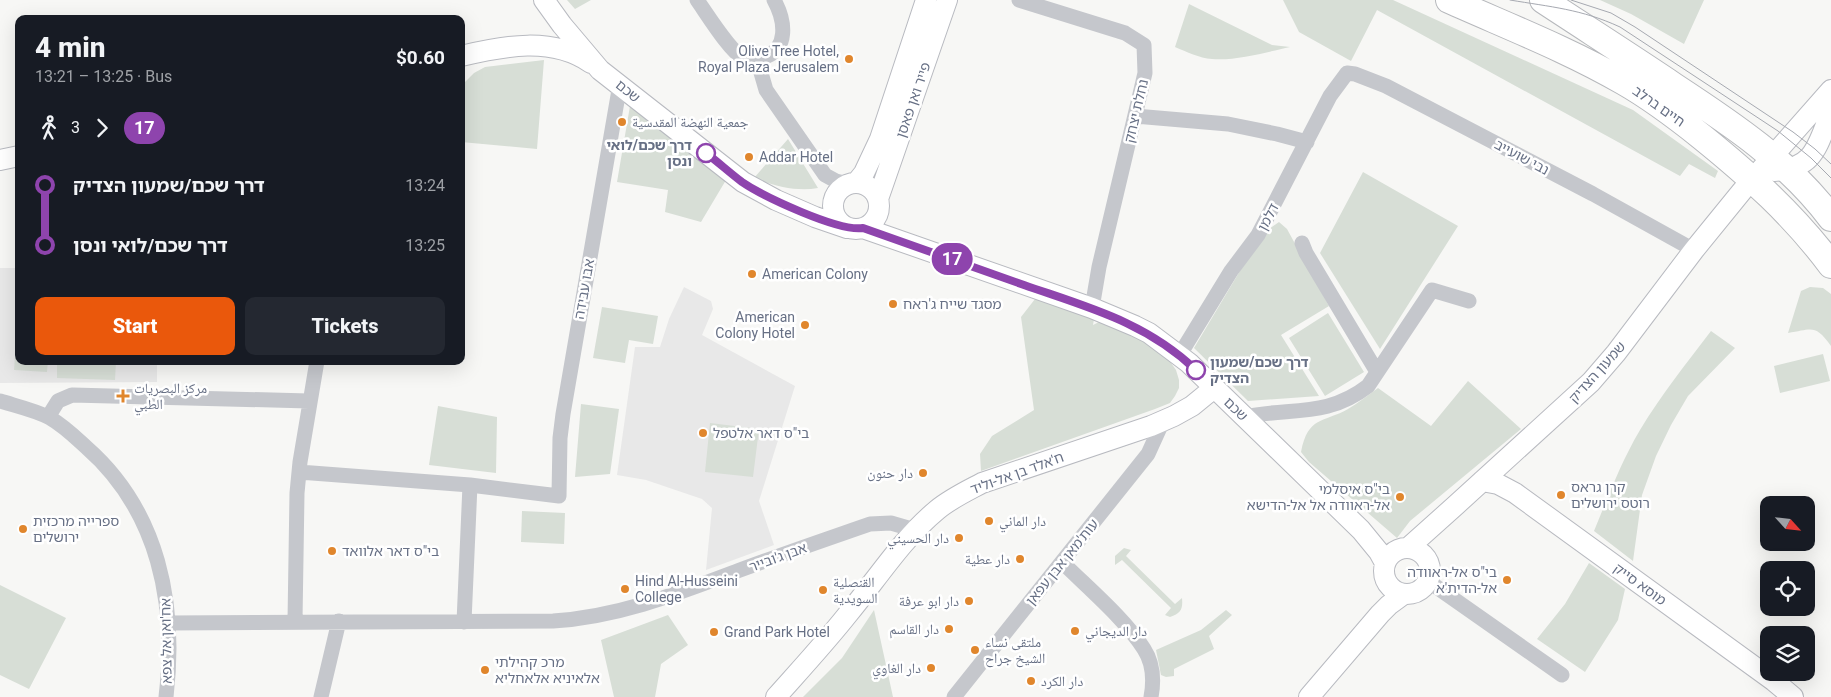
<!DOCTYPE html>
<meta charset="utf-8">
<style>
body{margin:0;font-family:Roboto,"Noto Naskh Arabic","Noto Sans Hebrew",sans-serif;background:#242831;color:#f1f3f6;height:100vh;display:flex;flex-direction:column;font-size:19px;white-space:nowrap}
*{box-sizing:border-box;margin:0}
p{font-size:16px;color:#9ea1a6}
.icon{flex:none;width:28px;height:28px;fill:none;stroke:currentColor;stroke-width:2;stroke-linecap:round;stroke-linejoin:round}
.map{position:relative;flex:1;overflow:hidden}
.side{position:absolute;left:15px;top:15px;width:450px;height:350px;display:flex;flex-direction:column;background:#171b24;border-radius:10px;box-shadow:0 5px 20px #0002}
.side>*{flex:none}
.badge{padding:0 10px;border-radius:16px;font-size:18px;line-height:32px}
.needle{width:32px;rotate:117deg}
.buttons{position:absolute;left:1760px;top:496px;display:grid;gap:10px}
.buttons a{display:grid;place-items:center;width:55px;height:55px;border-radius:10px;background:#171b24;box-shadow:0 5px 20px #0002;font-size:25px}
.map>.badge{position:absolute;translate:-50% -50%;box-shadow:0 0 0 2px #fff}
.legs{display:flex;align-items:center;gap:8px;height:55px;padding:0 20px;font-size:16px}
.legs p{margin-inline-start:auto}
.head{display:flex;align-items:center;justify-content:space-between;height:85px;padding:0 20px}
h1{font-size:28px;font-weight:800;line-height:38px}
.action{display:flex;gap:10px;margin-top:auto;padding:10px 20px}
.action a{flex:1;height:58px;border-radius:10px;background:#ea580c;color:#fff;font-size:20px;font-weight:800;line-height:58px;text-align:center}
.action a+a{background:#242831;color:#f1f3f6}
ul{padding:0 20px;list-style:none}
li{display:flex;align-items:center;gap:18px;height:60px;font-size:19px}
li i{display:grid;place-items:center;width:8px;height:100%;margin:0 6px;background:currentColor}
li i::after{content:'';width:12px;height:12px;margin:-6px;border:4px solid;border-radius:50%;background:#171b24}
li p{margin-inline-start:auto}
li:first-child i{background:linear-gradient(#0000 50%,currentColor 0)}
li:last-child i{background:linear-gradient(currentColor 50%,#0000 0)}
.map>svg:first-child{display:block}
.built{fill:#e8e8e8}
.green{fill:#d7ded6}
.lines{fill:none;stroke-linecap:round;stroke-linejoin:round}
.secondary-casing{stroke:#b8bac0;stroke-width:22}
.highway-casing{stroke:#b6b8bc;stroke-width:28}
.street{stroke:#c5c7cc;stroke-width:15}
.secondary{stroke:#fff;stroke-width:20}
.highway{stroke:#fff;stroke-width:26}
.tram{stroke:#a6a9b1;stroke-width:1}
.line-1-casing{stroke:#fff;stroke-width:11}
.line-1{stroke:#8e44ad;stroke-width:8}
.poi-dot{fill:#e0862c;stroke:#fff;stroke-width:2}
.stop-1-dot{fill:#fff;stroke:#8e44ad;stroke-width:2.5}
.labels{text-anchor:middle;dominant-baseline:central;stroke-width:5;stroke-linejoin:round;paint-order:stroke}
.poi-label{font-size:14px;fill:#677085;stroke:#fff;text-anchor:start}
.street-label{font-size:14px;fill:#677085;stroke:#fff}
.stop-label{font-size:14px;font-weight:bold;fill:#677085;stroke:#fff;text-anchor:end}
</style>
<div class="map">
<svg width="1831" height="697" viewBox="0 0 1831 697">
<rect width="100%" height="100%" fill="#f7f7f5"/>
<path class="built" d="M0 268H19V361H157V382L0 383Z
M684 287 711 301 713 309 702 335 795 386 759 501 774 545 706 570 712 508 702 499 646 480 617 475 635 347H660L669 319Z"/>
<path class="green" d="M567 0H591L575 9Z
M1283 0H1393L1633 110 1718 171 1715 178 1689 164 1680 176 1377 10 1351 61 1299 32Z
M1600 0H1704L1684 44 1631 14Z
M1189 4 1272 45 1290 47C1267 52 1236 61 1212 59 1199 58 1187 52 1175 47Z
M544 60 537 149 461 142V86L474 73 485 67Z
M630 106 726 180 701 222 665 212 668 190 617 182Z
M788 139 818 188C797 192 774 186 754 178Z
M1363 172 1458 226 1380 349 1320 253Z
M1279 222 1287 229 1329 306 1281 335 1319 396 1248 401 1194 348 1262 234Z
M1810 287 1823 288 1831 294V346C1815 324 1813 329 1788 333L1801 291Z
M1035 299 1094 319 1093 325 1101 321 1128 330 1169 360 1176 370 1179 380V388L1175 396 1170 403 1155 409 981 471 980 454 992 436 1034 410 1021 317Z
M19 300V361H48L47 372 14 370Z
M602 307 658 316 653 344 629 340 625 363 593 358Z
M1328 313 1364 372 1325 396 1289 338Z
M1711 331 1735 348 1688 396 1671 425 1656 456 1642 495 1633 561 1594 531C1608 497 1621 462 1640 430 1661 395 1686 364 1711 331Z
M1823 354 1830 381 1780 393 1774 366Z
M57 361H116L115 380 57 378Z
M1468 381 1521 429 1410 521 1397 538 1309 462 1301 452C1308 416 1323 423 1348 409 1358 403 1368 395 1378 388L1431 426Z
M581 404 619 409 610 474 575 477Z
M438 406 497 417 496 473 429 465Z
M710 423 759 429 753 477 705 472Z
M522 511 565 513 564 544 521 542Z
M1124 548 1131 550 1126 556 1175 604 1182 598C1183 609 1181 613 1170 617L1165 615 1171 608 1122 560 1115 565V556Z
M1589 563 1625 589 1618 620 1585 672 1537 639 1565 604Z
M0 585 66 618 29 689 0 675Z
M874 610 893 697H803L842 658Z
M1226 610 1232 615 1209 636 1214 649 1174 669V676L1166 677 1161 675 1156 650 1201 630Z
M668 615 688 645 661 664 655 697H614L601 640Z"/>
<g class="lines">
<defs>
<path id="secondary" d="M544 0 562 25 600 70 743 182 776 200 815 217 847 228
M461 56C504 46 552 36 591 63
M0 160 19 156
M1774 171C1816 168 1817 145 1831 112
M833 206a23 23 0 1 1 46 0a23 23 0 1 1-46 0Z
M856 183 864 173 880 139 926 0
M878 199 947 0
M863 228 1092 308 1135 326 1149 333 1189 363 1361 530 1379 552 1385 563
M1482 481 1498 484 1515 493 1774 681 1793 697
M1384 571a23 23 0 1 1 46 0a23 23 0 1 1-46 0Z
M1408 548 1456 505 1591 382 1616 353 1694 250 1742 191 1831 90
M776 697C800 670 825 643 848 614 877 579 902 539 937 510 950 499 967 491 982 483L1151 426 1174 416 1192 406 1214 388
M1309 697 1380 614 1389 605 1404 594"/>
<path id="highway" d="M1449 0C1507 26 1569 50 1624 82 1652 98 1677 117 1702 137 1749 175 1794 215 1831 265
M1543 0C1587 29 1631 57 1674 86 1732 124 1789 162 1831 218"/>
</defs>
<use href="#secondary" class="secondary-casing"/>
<use href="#highway" class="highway-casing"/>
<path class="street" d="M697 0C707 14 729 50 743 58 748 60 757 60 762 58 790 50 785 20 774 0
M1019 0 1125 33 1144 45 1145 73 1099 267 1092 308
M757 59 766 90 825 175 836 181 848 184
M1135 116 1228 124 1277 134 1307 142
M1302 243 1306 253 1377 372
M1179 356 1231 271 1258 235 1330 96 1347 73 1355 74 1386 86 1593 194 1694 250
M0 401C16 406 35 410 50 418 64 426 75 437 86 447 159 511 177 604 166 697
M48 417 58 401 72 395 309 401
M1244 417C1290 407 1327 418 1368 386L1432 290 1469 301
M299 472 470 485 559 496 560 438 563 414 620 84
M1062 562C1088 588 1125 619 1144 649 1153 663 1154 681 1151 697
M1428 581 1562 675
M295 621 297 493 300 462 317 361
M464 622 470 485
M168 623 553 621C619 617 679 593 740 570 783 554 827 539 870 524L891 523 915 530
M321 697 339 621
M954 697 1148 454 1163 421"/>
<use href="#secondary" class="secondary"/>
<use href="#highway" class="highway"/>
<path class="tram" d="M1510 0C1551 7 1581 9 1620 27L1778 131 1811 158 1831 178
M1571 0 1611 13 1635 27 1793 132 1815 149 1831 164"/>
</g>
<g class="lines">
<defs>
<path id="line-1" d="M706 153C718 162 730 173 742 182 764 197 839 232 863 228 917 247 971 266 1024 285 1087 307 1146 322 1196 370"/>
</defs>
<use href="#line-1" class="line-1-casing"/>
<use href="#line-1" class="line-1"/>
</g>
<g class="poi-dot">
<circle cx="849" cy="59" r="5"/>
<circle cx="622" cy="122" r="5"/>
<circle cx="749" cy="157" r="5"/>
<circle cx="752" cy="274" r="5"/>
<circle cx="893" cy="304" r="5"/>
<circle cx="805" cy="325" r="5"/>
<path d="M120.5 388.5h5v5h5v5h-5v5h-5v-5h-5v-5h5z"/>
<circle cx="703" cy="433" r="5"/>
<circle cx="923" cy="473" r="5"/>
<circle cx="1561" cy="495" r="5"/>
<circle cx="1400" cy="497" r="5"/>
<circle cx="989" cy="521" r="5"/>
<circle cx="23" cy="529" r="5"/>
<circle cx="959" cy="538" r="5"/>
<circle cx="332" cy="551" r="5"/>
<circle cx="1020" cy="559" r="5"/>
<circle cx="1507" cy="580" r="5"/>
<circle cx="625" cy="589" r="5"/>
<circle cx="823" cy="590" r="5"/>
<circle cx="969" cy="601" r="5"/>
<circle cx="949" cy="629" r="5"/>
<circle cx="1075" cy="631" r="5"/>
<circle cx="714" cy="632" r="5"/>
<circle cx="975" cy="650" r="5"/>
<circle cx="931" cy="668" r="5"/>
<circle cx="485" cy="670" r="5"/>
<circle cx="1031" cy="681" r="5"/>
</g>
<g class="stop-1-dot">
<circle cx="706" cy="153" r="9"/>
<circle cx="1196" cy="370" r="9"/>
</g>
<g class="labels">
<g class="poi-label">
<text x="839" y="51" text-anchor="end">Olive Tree Hotel,<tspan x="839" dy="16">Royal Plaza Jerusalem</tspan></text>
<text x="632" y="122">جمعية النهضة المقدسية</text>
<text x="759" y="157">Addar Hotel</text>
<text x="762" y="274">American Colony</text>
<text x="903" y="304">מסגד שייח ג'ראח</text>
<text x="795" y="317" text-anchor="end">American<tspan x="795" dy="16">Colony Hotel</tspan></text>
<text x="134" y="388">مركز البصريات<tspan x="134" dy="16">الطبي</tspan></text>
<text x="713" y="433">בי"ס דאר אלטפל</text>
<text x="913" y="473" text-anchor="end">دار حنون</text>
<text x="1571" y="487">קרן גראס<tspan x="1571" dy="16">רוטס ירושלים</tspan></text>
<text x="1390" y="489" text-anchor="end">בי"ס איסלמי<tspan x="1390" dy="16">אל-ראוודה אל אל-הדישא</tspan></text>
<text x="33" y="521">ספרייה מרכזית<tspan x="33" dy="16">ירושלים</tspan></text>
<text x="999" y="521">دار الماني</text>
<text x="949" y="538" text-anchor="end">دار الحسيني</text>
<text x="342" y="551">בי"ס דאר אלוואד</text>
<text x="1010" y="559" text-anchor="end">دار عطية</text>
<text x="1497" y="572" text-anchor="end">בי"ס אל-ראוודה<tspan x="1497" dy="16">אל-הדית'א</tspan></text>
<text x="635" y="581">Hind Al-Husseini<tspan x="635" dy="16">College</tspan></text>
<text x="833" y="582">القنصلية<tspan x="833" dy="16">السويدية</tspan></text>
<text x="959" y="601" text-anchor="end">دار ابو عرفة</text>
<text x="939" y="629" text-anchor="end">دار القاسم</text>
<text x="1085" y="631">دار الديجاني</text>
<text x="724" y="632">Grand Park Hotel</text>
<text x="985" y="642">ملتقى نساء<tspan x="985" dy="16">الشيخ جراح</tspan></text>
<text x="495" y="662">מרכ קהילתי<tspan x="495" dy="16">אלאיניא אלאחליא</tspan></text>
<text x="921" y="668" text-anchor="end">دار الغاوي</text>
<text x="1041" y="681">دار الكرد</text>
</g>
<g class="street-label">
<text transform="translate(628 91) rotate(39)">שכם</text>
<text transform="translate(913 100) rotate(-71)">פייר ואן פאסן</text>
<text transform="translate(1659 106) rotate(35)">חיים ברלב</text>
<text transform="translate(1136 111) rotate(-77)">נחלת יצחק</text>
<text transform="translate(1522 157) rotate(28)">נבי שועייב</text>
<text transform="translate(1268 217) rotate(-62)">דלמן</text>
<text transform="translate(584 289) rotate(-80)">אבו עבידה</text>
<text transform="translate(1597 372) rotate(-48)">שמעון הצדיק</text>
<text transform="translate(1236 409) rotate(44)">שכם</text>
<text transform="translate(1017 473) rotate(-20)">ח'אלד בן אל-וליד</text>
<text transform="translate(778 557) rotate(-20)">אבן ג'ובייר</text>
<text transform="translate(1062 562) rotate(-51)">עות'מאן אבן עפאן</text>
<text transform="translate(1640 584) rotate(36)">מוסא סייק</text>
<text transform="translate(166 641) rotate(-91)">אח'ואן אל צפא</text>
</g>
<g class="stop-label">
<text x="692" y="145">דרך שכם/לואי<tspan x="692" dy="16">ונסן</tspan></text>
<text x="1210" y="362" text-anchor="start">דרך שכם/שמעון<tspan x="1210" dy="16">הצדיק</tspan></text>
</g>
</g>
</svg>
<div class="buttons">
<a><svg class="needle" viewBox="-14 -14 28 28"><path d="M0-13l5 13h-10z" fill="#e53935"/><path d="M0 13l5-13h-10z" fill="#9ea1a6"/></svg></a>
<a><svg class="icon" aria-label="locate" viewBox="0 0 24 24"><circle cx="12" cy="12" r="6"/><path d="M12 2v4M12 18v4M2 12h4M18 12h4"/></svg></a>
<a><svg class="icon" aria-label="layers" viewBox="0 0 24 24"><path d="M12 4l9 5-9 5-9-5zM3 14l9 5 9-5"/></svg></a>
</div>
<b class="badge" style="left:952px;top:259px;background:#8e44ad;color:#fff">17</b>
<section class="side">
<div class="head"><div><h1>4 min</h1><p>13:21 – 13:25 · Bus</p></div><b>$0.60</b></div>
<div class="legs"><svg class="icon" aria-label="walk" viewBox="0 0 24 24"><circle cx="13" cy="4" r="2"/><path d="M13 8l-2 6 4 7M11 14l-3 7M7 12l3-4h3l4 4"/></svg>3<svg class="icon" aria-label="forward" viewBox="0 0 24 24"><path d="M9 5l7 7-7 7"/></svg><b class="badge" style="background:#8e44ad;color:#fff">17</b></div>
<ul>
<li><i style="color:#8e44ad"></i><b>דרך שכם/שמעון הצדיק</b><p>13:24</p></li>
<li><i style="color:#8e44ad"></i><b>דרך שכם/לואי ונסן</b><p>13:25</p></li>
</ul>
<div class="action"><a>Start</a><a>Tickets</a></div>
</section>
</div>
